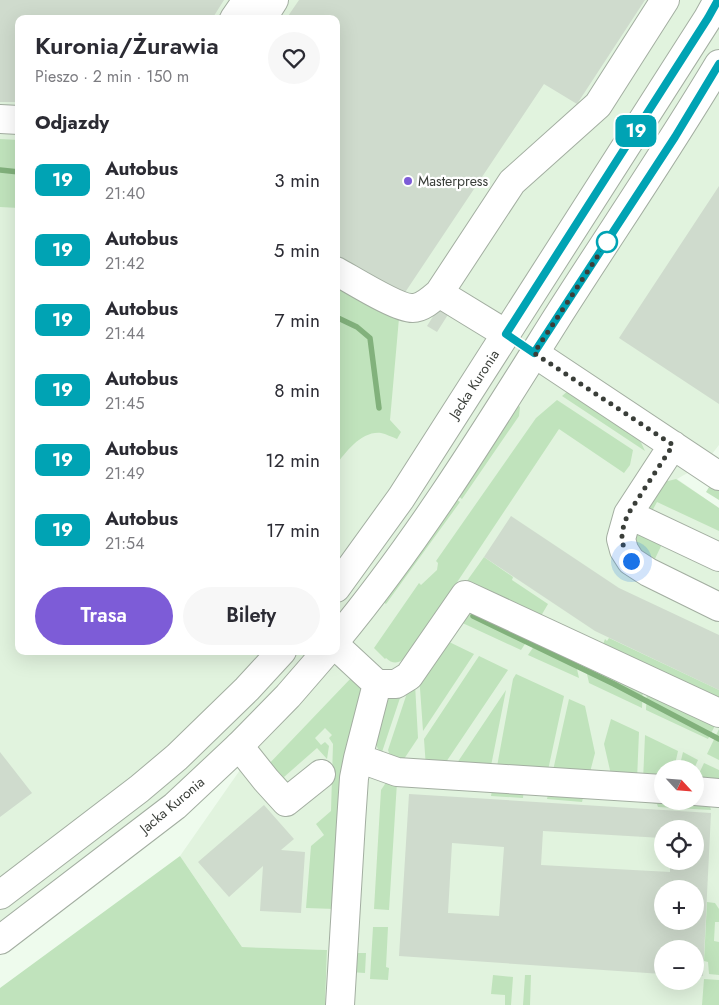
<!DOCTYPE html>
<html lang="pl">
<meta charset="utf-8">
<style>
body{margin:0;font-family:Jost,sans-serif;background:#f7f7f7;color:#2b2b33;height:100vh;display:flex;flex-direction:column;font-size:19px;white-space:nowrap}
*{box-sizing:border-box;margin:0}
p{font-size:16px;color:#7c7c81}
.icon{flex:none;width:28px;height:28px;fill:none;stroke:currentColor;stroke-width:2;stroke-linecap:round;stroke-linejoin:round}
.map{position:relative;flex:1;overflow:hidden}
.drawer{position:absolute;left:15px;top:15px;width:325px;height:640px;display:flex;flex-direction:column;background:#fff;border-radius:10px;box-shadow:0 5px 20px #0002}
.drawer>*{flex:none}
.badge{padding:0 10px;border-radius:8px;font-size:18px;line-height:32px}
.needle{width:32px;rotate:116deg}
.buttons{position:absolute;left:654px;top:760px;display:grid;gap:10px}
.buttons a{display:grid;place-items:center;width:50px;height:50px;border-radius:50%;background:#fff;box-shadow:0 5px 20px #0002;font-size:25px}
.you{position:absolute;width:25px;height:25px;margin:-12px;border:4px solid #fff;border-radius:50%;background:#1a73e8;box-shadow:0 0 0 8px #1a73e833}
.map>.badge{position:absolute;translate:-50% -50%;box-shadow:0 0 0 2px #fff}
h2{padding:0 20px;font-size:19px;line-height:45px}
.round{display:grid;place-items:center;flex:none;width:52px;height:52px;border-radius:26px;background:#f7f7f7}
.head{display:flex;align-items:center;justify-content:space-between;height:85px;padding:0 20px}
h1{font-size:24px;font-weight:600;line-height:38px}
.cta{display:flex;gap:10px;margin-top:auto;padding:10px 20px}
.cta a{flex:1;height:58px;border-radius:30px;background:#7d5cd7;color:#fff;font-size:20px;font-weight:600;line-height:58px;text-align:center}
.cta a+a{background:#f7f7f7;color:#2b2b33}
ul{padding:0;list-style:none}
li{display:flex;align-items:center;gap:15px;height:70px;padding:0 20px}
li div{flex:1}
li b{display:block;font-size:19px}
li em{font-style:normal}
li .badge{min-width:55px;font-weight:700;text-align:center}
.map>svg:first-child{display:block}
.built{fill:#e1f3de;fill-rule:evenodd}
.green{fill:#c0e3bc}
.lines{fill:none;stroke-linecap:round;stroke-linejoin:round}
.stream{stroke:#82b17c;stroke-width:5.5}
.building{fill:#cfdbcd;fill-rule:evenodd}
.minor-casing{stroke:#a3aea1;stroke-width:30}
.major-casing{stroke:#a3aea1;stroke-width:30}
.minor{stroke:#fff;stroke-width:28}
.major{stroke:#fff;stroke-width:28}
.line-casing{stroke:#fff;stroke-width:11}
.line{stroke:#00a3b4;stroke-width:8}
.walk{stroke:#3a3e39;stroke-width:5;stroke-dasharray:0 9}
.poi-dot{fill:#7d5cd7;stroke:#fff;stroke-width:2}
.stop-dot{fill:#fff;stroke:#00a3b4;stroke-width:2.5}
.labels{text-anchor:middle;dominant-baseline:central;stroke-width:4.5;stroke-linejoin:round;paint-order:stroke}
.poi-label{font-size:14px;fill:#3a3e39;stroke:#fff;text-anchor:start}
.street-label{font-size:14px;fill:#3a3e39;stroke:#fff}
</style>
<div class="map">
<svg width="719" height="1005" viewBox="0 0 719 1005">
<rect width="100%" height="100%" fill="#eefbed"/>
<path class="built" d="M0 0H719V445L705 463 677 479 719 508V1005H325L327 950 242 947 180 856 323 651H336V19H19V651H322L241 737 0 935ZM662 769H695V801H662ZM662 829H695V861H662ZM662 889H695V921H662ZM662 949H695V981H662Z"/>
<path class="green" d="M0 139 19 140V208L0 207Z
M336 285 399 318 390 420 401 432 397 439C392 437 386 434 381 433 361 431 346 452 336 465Z
M569 390 638 436 645 451 562 396Z
M557 400 633 450 630 465 624 473 559 429 410 653C403 661 395 667 386 658L385 659 374 648 419 583 421 585 437 570 438 563 436 561 536 418Z
M517 404 520 407 519 416 462 499 458 496Z
M663 477 668 481 676 479 719 508V531L657 502 651 513 645 505Z
M711 484 719 490V500L706 492Z
M456 499 460 502 386 604 383 602Z
M635 529 663 542 653 563 635 548Z
M484 557 513 577 512 580 548 604 538 621 464 585Z
M476 609 533 632 521 650 456 620 462 615Z
M541 636 573 651 579 678 528 655Z
M609 638 719 690V706L601 650 605 639 607 641Z
M443 639 474 654 423 731 419 674Z
M479 656 508 670 442 768H426L424 739Z
M583 656 643 685 642 708 589 683Z
M516 674 564 696 547 775 496 772 513 679Z
M352 677 363 687 335 909 306 908 311 846 324 835 316 824 331 811 333 744 329 738 332 735 325 728 315 738 321 745 325 742 329 746 327 759 317 748 284 777 294 789 266 767Z
M415 684 418 738 400 765 392 762 388 750 409 687Z
M647 686 718 720 708 739 646 710Z
M506 690 490 771 453 769Z
M399 692 400 698 382 752 378 749 375 742 385 698Z
M569 699 585 706 595 753 589 776 552 775Z
M611 719 639 732 637 780 612 779 604 744Z
M719 729V760L707 754Z
M645 735 678 751 674 769H662V782L643 781Z
M683 752 698 760 694 769H679Z
M704 763 719 770V784L695 782Z
M389 778 397 782 389 910 374 909 381 790Z
M493 784 524 786 523 798 491 796Z
M549 789 585 790 582 802 547 799Z
M642 801H695L709 803 711 810 658 807 657 804Z
M180 856 242 947 327 950 325 1005H0V988Z
M707 902 715 903 719 909V922H715L714 941 719 942V975L709 974 708 962 704 961Z
M373 927H388L386 967 389 968 388 980 370 979Z
M351 953H366L365 973 350 972Z
M493 975 513 977 511 1005H505V995L491 994Z
M525 975H531L530 1005H523Z
M704 979 719 980V1005H702Z"/>
<g class="lines">
<path class="stream" d="M0 170 19 172
M336 317 357 327 370 338 379 408
M473 616 614 684 719 739"/>
</g>
<path class="building" d="M0 0H224L212 19H19V102H0Z
M299 0H645L577 104 544 84 404 294 336 257V19H286Z
M719 186V404L619 338Z
M439 307 449 313 437 332 427 326Z
M511 516 619 588 719 635V690L595 631 484 557Z
M0 752 32 793 0 817Z
M409 794 711 813 703 976H695V949H662V974L399 956ZM662 829H695V861H670V872L541 865 543 831 662 838ZM452 843 504 847 499 916 448 913ZM662 889H695V921H662Z
M264 805 294 839 281 850 305 852 301 913 260 911 263 866 229 897 198 862Z"/>
<g class="lines">
<defs>
<path id="minor" d="M234 19 247 0
M262 19 274 0
M0 119 19 120
M336 271C351 279 398 309 413 308 422 308 432 299 439 293
M506 334 439 293 512 182 598 105 665 0
M534 353 719 476
M673 445 628 514 621 539 624 550 631 561 648 572 719 607
M628 514 719 557
M336 646 377 684 358 758
M377 684H396L409 676 465 595 719 713
M239 746 266 780 286 802 321 774
M695 791 719 793
M340 1005 351 822 354 778 358 758 397 772 662 789"/>
<path id="major" d="M336 588 401 498 708 18 718 0
M336 640C419 540 487 429 556 319 610 234 667 151 719 64
M0 895 139 789 177 757 247 689 282 651
M0 940 175 806 239 746 288 696 327 651"/>
</defs>
<use href="#minor" class="minor-casing"/>
<use href="#major" class="major-casing"/>
<use href="#minor" class="minor"/>
<use href="#major" class="major"/>
</g>
<g class="lines">
<defs>
<path id="line" d="M718 0 708 18 506 334 534 353 675 137 719 64"/>
</defs>
<use href="#line" class="line-casing"/>
<use href="#line" class="line"/>
<path class="walk" d="M607 242 534 353 673 445 628 514C620 534 619 542 631 561"/>
</g>
<circle class="poi-dot" cx="408" cy="181" r="5"/>
<circle class="stop-dot" cx="607" cy="242" r="10"/>
<g class="labels">
<g class="poi-label">
<text x="418" y="181">Masterpress</text>
</g>
<g class="street-label">
<text transform="translate(474 384) rotate(-57)">Jacka Kuronia</text>
<text transform="translate(172 805) rotate(-40)">Jacka Kuronia</text>
</g>
</g>
</svg>
<div class="buttons">
<a><svg class="needle" viewBox="-14 -14 28 28"><path d="M0-13l5 13h-10z" fill="#e53935"/><path d="M0 13l5-13h-10z" fill="#7c7c81"/></svg></a>
<a><svg class="icon" aria-label="locate" viewBox="0 0 24 24"><circle cx="12" cy="12" r="6"/><path d="M12 2v4M12 18v4M2 12h4M18 12h4"/></svg></a>
<a>+</a>
<a>−</a>
</div>
<div class="you" style="left:631px;top:561px"></div>
<b class="badge" style="left:636px;top:131px;background:#00a3b4;color:#fff">19</b>
<section class="drawer">
<div class="head"><div><h1>Kuronia/Żurawia</h1><p>Pieszo · 2 min · 150 m</p></div><a class="round"><svg class="icon" aria-label="heart" viewBox="0 0 24 24"><path d="M12 20l-8-8c-3-5 5-10 8-4 3-6 11-1 8 4z"/></svg></a></div>
<h2>Odjazdy</h2>
<ul>
<li><span class="badge" style="background:#00a3b4;color:#fff">19</span><div><b>Autobus</b><p>21:40</p></div><em>3 min</em></li>
<li><span class="badge" style="background:#00a3b4;color:#fff">19</span><div><b>Autobus</b><p>21:42</p></div><em>5 min</em></li>
<li><span class="badge" style="background:#00a3b4;color:#fff">19</span><div><b>Autobus</b><p>21:44</p></div><em>7 min</em></li>
<li><span class="badge" style="background:#00a3b4;color:#fff">19</span><div><b>Autobus</b><p>21:45</p></div><em>8 min</em></li>
<li><span class="badge" style="background:#00a3b4;color:#fff">19</span><div><b>Autobus</b><p>21:49</p></div><em>12 min</em></li>
<li><span class="badge" style="background:#00a3b4;color:#fff">19</span><div><b>Autobus</b><p>21:54</p></div><em>17 min</em></li>
</ul>
<div class="cta"><a>Trasa</a><a>Bilety</a></div>
</section>
</div>
